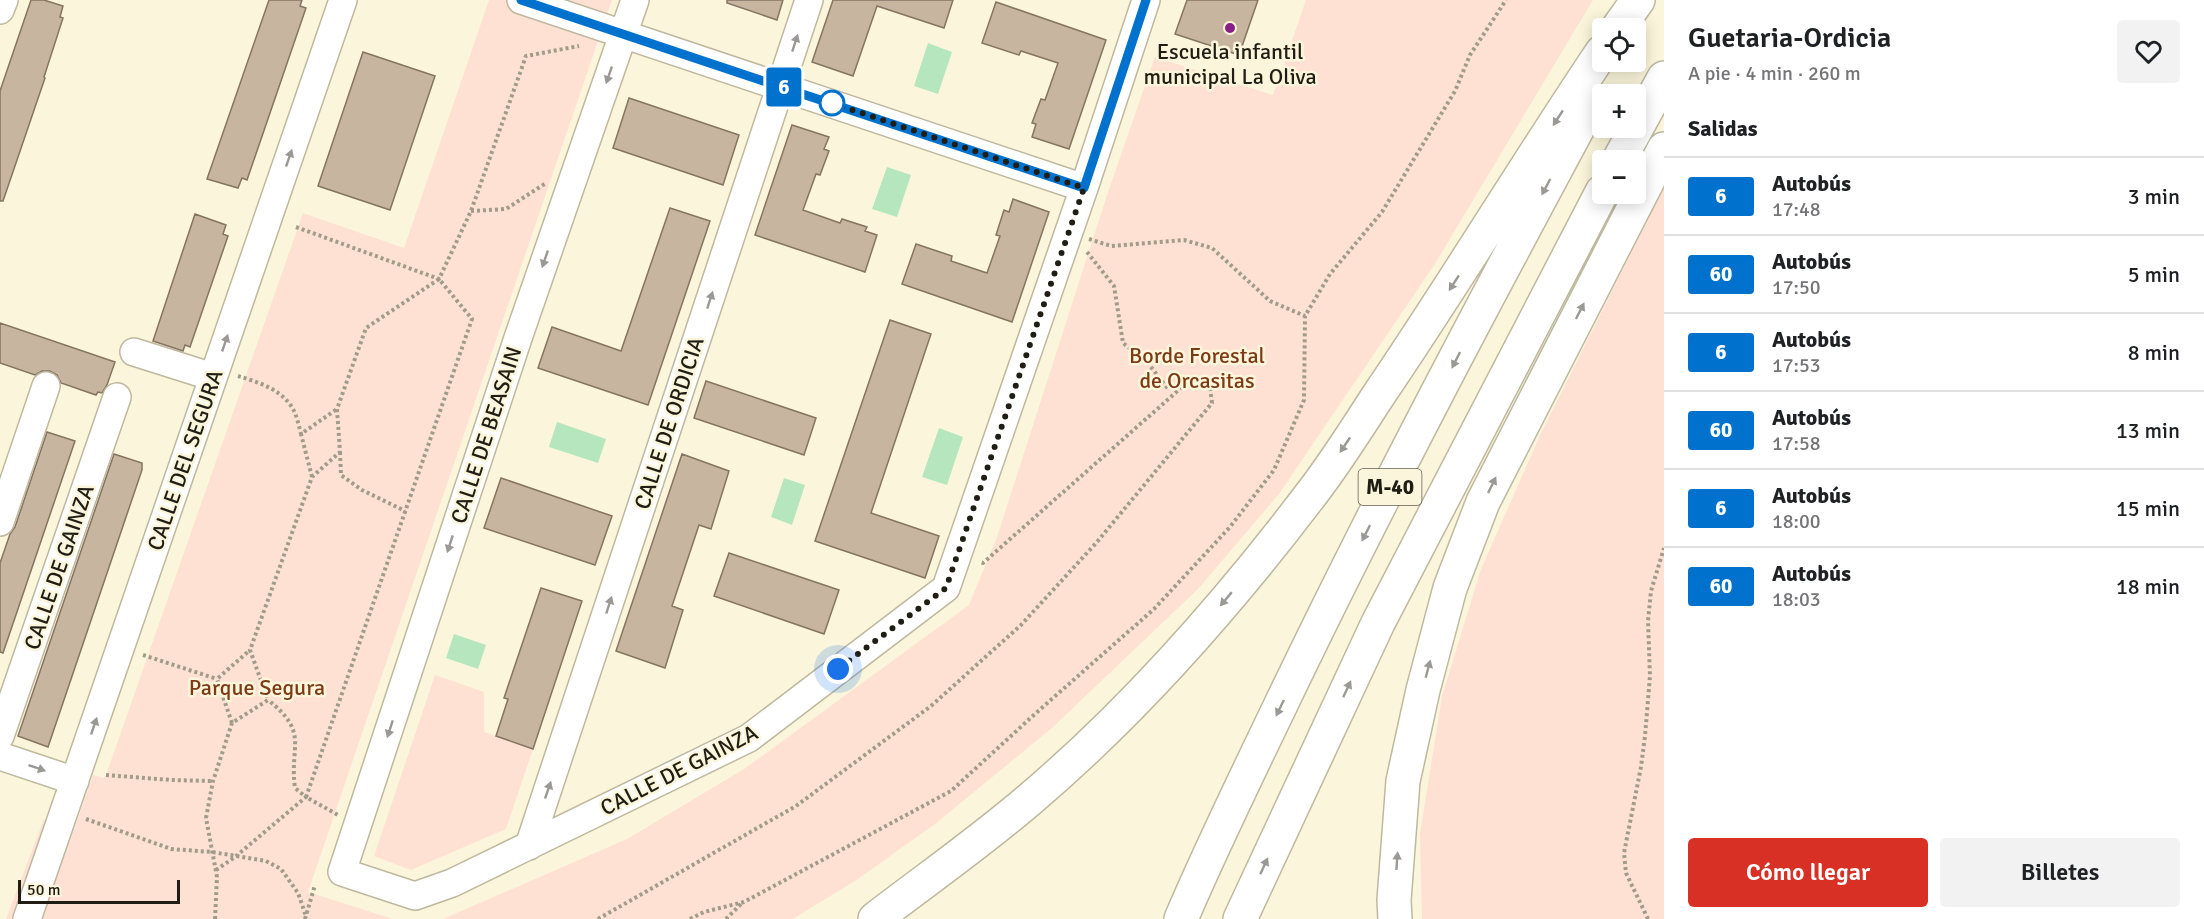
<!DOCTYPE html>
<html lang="es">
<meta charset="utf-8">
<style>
body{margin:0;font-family:Signika,sans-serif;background:#f2f2f2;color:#202124;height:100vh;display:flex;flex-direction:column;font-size:22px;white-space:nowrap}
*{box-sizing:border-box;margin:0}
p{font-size:20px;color:#757577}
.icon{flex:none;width:33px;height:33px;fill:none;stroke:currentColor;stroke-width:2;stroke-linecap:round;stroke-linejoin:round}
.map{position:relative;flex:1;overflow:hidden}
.panel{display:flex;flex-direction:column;background:#fff;width:540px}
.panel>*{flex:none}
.badge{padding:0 12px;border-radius:4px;font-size:21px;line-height:39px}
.tools{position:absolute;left:1592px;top:18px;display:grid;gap:12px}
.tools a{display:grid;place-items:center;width:54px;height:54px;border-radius:6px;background:#fff;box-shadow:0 3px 15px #0003;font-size:30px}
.scale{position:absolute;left:18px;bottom:15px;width:162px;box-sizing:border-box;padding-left:6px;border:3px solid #1f1d14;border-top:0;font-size:16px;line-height:21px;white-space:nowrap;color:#1f1d14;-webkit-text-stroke:4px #fbf6db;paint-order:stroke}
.you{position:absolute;width:30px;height:30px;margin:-15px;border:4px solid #fff;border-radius:50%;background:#1a73e8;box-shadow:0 0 0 9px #1a73e833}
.map>.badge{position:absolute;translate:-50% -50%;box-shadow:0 0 0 3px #fff}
h2{padding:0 24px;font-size:22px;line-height:54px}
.round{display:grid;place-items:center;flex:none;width:63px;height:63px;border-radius:6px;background:#f2f2f2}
.headline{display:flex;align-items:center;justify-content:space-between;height:102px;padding:0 24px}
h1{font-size:28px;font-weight:600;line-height:45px}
.action{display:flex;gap:12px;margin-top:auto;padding:12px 24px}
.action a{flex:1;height:69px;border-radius:6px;background:#d93025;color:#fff;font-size:24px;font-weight:600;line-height:69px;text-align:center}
.action a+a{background:#f2f2f2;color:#202124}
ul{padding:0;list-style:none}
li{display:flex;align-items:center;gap:18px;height:78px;padding:0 24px;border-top:2px solid #e0e0e0}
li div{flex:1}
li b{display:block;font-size:22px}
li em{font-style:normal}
li .badge{min-width:66px;font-weight:700;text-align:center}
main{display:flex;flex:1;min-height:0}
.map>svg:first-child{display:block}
.green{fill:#fee1d3}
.water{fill:#b6e6bd}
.building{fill:#c7b5a0;stroke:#857461;stroke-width:1.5}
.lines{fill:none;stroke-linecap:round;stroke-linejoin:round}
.minor-casing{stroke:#beb89f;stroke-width:30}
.highway-casing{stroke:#beb89f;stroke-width:36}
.path{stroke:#a09c89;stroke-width:4;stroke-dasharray:3 3;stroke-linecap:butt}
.minor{stroke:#fff;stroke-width:27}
.highway{stroke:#fff;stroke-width:33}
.oneway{fill:#9a9995}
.line-casing{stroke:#fff;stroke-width:14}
.line{stroke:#0072ce;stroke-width:9}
.walk{stroke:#1f1d14;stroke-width:6;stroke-dasharray:0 10.8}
.poi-dot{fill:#881f85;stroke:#fbf6db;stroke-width:2}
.stop-dot{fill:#fff;stroke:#0072ce;stroke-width:3}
.labels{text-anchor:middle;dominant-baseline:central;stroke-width:5;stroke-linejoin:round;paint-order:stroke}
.shield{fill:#fbf6db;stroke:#615e50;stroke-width:1.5}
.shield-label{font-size:21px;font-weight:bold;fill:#1f1d14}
.poi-label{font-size:22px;fill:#1f1d14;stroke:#fbf6db}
.park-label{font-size:22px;fill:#7d3a15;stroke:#fbf6db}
.street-label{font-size:22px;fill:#1f1d14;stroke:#fbf6db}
</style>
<main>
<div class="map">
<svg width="1664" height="919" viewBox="0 0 1664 919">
<rect width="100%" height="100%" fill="#fbf6db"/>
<path class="green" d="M489 0H612L308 892 393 919H6L44 819 74 829 93 775 104 778 106 775 303 213 404 248Z
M1306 0H1593L1435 264 1279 494 1199 588 1052 728 935 824 858 879 793 919H443L627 839 744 769 969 605 997 537 1107 195 1155 57 1273 95Z
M1664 187V919H1422L1420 834 1442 696 1481 569 1541 433Z
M435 675 484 692V732L533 749 506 829 411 870 374 856Z"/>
<path class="water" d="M928 43 952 52 938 94 914 86Z
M887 167 911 175 897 217 872 209Z
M557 422 606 439 598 463 549 447Z
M939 428 963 437 947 485 922 477Z
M784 478 805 485 792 525 771 517Z
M454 634 486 645 478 669 446 658Z"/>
<path class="building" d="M31 0H44L63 6 60 17 63 18 44 77 45 78 3 201H0V91Z
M269 0H302L300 6 306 8 247 180 242 178 238 188 207 179Z
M727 0H783L777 20 727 3Z
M833 0H953L944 28 877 6 853 76 812 62Z
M1187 0H1258L1239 55 1175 34Z
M996 2 1106 40 1069 149 1032 137 1036 124 1032 123 1041 99 1045 100 1058 63 1021 51 1019 55 982 43Z
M363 52 435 76 390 210 318 186Z
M629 98 739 135 723 185 613 148Z
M792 125 829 137 824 149 829 151 820 175 816 174 803 210 840 223 842 219 867 227 865 231 877 235 865 272 755 235Z
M1013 199 1049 212 1012 322 902 284 916 244 952 256 951 261 987 273 1000 236 996 235 1004 210 1009 212Z
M670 208 710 221 648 405 538 368 552 327 621 351Z
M195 214 226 225 223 234 228 236 190 347 185 345 183 351 153 341Z
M890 320 931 334 871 513 939 536 925 578 815 541Z
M0 323 115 362 107 385 102 393 98 392 96 395 61 383 57 375 50 371H42L35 375 0 363Z
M706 381 816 418 804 455 694 418Z
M47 432 75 441 3 653 0 652V563L10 534 15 527Z
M114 454 142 463V470L48 747 18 736Z
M682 454 729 471 711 529 699 525 672 606 683 610 665 668 616 651Z
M501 478 612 516 595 565 484 528Z
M729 553 839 590 824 634 714 596Z
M541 588 582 601 533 749 496 736 508 699 504 698Z"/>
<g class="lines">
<defs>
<path id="minor" d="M521 0 1084 188
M635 0 518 338 342 872 415 896 452 883 749 738 946 588 1084 188 1146 0
M0 10 4 0
M134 352 213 377
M0 522 46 386
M0 736 117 397
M0 756 75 781
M529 846 809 0
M27 919 343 0"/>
<path id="highway" d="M1618 28 1638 0
M1619 160 1664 78
M875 919C927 879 980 842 1029 800 1134 711 1226 606 1309 497 1335 464 1357 428 1380 393 1456 281 1526 165 1602 52
M1181 919C1213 844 1249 771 1284 698 1381 496 1487 297 1593 100
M1240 919 1378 623 1602 192
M1395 919 1394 900 1403 781 1423 690 1450 588 1483 502 1664 149"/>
</defs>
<use href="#minor" class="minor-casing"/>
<use href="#highway" class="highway-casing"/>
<path class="path" d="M471 211 506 209 546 183
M296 227 439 279 471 211 526 56 579 46
M1089 239 1111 246 1184 240 1212 248 1270 301 1305 316
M1087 252 1114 286 1123 343 1147 362 1169 390
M238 376C258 382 284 390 294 411 297 417 299 426 301 434
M340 452 341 475 362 490 405 511
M312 477 301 434 337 409
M143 655 217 679
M232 723 217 679 250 650
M106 775 171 780 213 781
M86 819 171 849 212 852 266 861 281 869 298 893 306 916
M216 870 235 857 306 797 295 788C289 745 310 733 268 700
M215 919 217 877 206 818 213 781 232 723 268 700 250 650 312 477 340 452 337 409 366 328 439 279 472 319 306 797 338 815
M305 919 315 885
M598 919 796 806 931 706 1021 625 1097 542 1212 403 1210 387 1190 380 983 563 981 562
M690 919 704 912 744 902 951 791 1036 713 1154 609 1230 527 1274 470 1304 400 1305 316 1330 274 1382 212 1455 91 1470 55 1506 0
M726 919 743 902
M1648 919 1626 873 1624 853 1641 767 1645 736 1650 676 1648 621 1651 591 1664 548"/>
<use href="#minor" class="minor"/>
<use href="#highway" class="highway"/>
</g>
<defs><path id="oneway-solid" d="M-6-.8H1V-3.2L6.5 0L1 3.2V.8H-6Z" transform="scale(1.5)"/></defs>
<g class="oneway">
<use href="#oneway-solid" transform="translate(795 43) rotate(-72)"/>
<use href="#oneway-solid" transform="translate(609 75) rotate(109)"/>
<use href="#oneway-solid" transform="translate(1558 118) rotate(123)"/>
<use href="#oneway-solid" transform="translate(289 158) rotate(-71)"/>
<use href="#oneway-solid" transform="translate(1546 187) rotate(118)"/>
<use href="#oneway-solid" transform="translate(545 259) rotate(109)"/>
<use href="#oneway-solid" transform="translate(1454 283) rotate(123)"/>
<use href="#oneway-solid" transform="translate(710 300) rotate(-72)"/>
<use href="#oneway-solid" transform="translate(1580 311) rotate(-63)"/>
<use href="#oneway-solid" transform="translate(225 343) rotate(-71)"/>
<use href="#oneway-solid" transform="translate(1456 360) rotate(117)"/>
<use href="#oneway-solid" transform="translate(1345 445) rotate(124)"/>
<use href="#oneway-solid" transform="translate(1492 485) rotate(-64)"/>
<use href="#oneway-solid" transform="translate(1366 533) rotate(117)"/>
<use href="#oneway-solid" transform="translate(450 544) rotate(108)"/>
<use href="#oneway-solid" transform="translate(1226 599) rotate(130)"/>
<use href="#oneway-solid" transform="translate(609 605) rotate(-72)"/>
<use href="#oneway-solid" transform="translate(1428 669) rotate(-75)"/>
<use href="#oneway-solid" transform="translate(1347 689) rotate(-65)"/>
<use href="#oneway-solid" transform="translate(1280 708) rotate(116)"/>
<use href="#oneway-solid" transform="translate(94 726) rotate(-71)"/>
<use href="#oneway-solid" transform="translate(390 729) rotate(108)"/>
<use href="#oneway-solid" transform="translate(37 768) rotate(19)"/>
<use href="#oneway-solid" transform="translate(548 790) rotate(-71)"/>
<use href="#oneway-solid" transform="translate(1397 861) rotate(-86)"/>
<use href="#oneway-solid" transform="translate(1264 866) rotate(-65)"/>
</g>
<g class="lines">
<defs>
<path id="line" d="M521 0 1084 188 1146 0"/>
</defs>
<use href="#line" class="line-casing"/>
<use href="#line" class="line"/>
<path class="walk" d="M832 103 1084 188 946 588 838 669"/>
</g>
<circle class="poi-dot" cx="1230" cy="28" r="6"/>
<circle class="stop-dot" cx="832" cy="103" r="12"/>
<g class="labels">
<rect class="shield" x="1358.5" y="469" width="63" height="36" rx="4.5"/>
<g class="shield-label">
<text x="1390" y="487">M-40</text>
</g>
<g class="poi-label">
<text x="1230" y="51">Escuela infantil<tspan x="1230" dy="25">municipal La Oliva</tspan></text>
</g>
<g class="park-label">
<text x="1197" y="355">Borde Forestal<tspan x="1197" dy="25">de Orcasitas</tspan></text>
<text x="257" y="687">Parque Segura</text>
</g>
<g class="street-label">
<text transform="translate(669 423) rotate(-72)">CALLE DE ORDICIA</text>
<text transform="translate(486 435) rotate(-72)">CALLE DE BEASAIN</text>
<text transform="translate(185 460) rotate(-71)">CALLE DEL SEGURA</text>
<text transform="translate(59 567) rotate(-71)">CALLE DE GAINZA</text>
<text transform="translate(679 770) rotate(-27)">CALLE DE GAINZA</text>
</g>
</g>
</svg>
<div class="tools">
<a><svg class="icon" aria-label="locate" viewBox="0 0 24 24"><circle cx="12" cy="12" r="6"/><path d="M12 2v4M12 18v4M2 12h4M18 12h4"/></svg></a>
<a>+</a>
<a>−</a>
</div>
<div class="scale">50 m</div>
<div class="you" style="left:838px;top:669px"></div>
<b class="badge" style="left:784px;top:87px;background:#0072ce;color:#fff">6</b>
</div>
<section class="panel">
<div class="headline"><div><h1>Guetaria-Ordicia</h1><p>A pie · 4 min · 260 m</p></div><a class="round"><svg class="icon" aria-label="heart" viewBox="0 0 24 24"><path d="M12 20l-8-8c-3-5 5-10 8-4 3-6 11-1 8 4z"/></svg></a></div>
<h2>Salidas</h2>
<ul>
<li><span class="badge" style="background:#0072ce;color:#fff">6</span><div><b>Autobús</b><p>17:48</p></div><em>3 min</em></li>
<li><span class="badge" style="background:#0072ce;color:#fff">60</span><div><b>Autobús</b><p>17:50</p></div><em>5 min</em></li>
<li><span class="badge" style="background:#0072ce;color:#fff">6</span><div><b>Autobús</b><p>17:53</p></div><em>8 min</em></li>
<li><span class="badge" style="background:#0072ce;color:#fff">60</span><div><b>Autobús</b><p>17:58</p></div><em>13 min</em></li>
<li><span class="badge" style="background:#0072ce;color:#fff">6</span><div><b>Autobús</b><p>18:00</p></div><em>15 min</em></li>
<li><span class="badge" style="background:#0072ce;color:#fff">60</span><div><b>Autobús</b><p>18:03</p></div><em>18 min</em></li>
</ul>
<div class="action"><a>Cómo llegar</a><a>Billetes</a></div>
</section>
</main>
